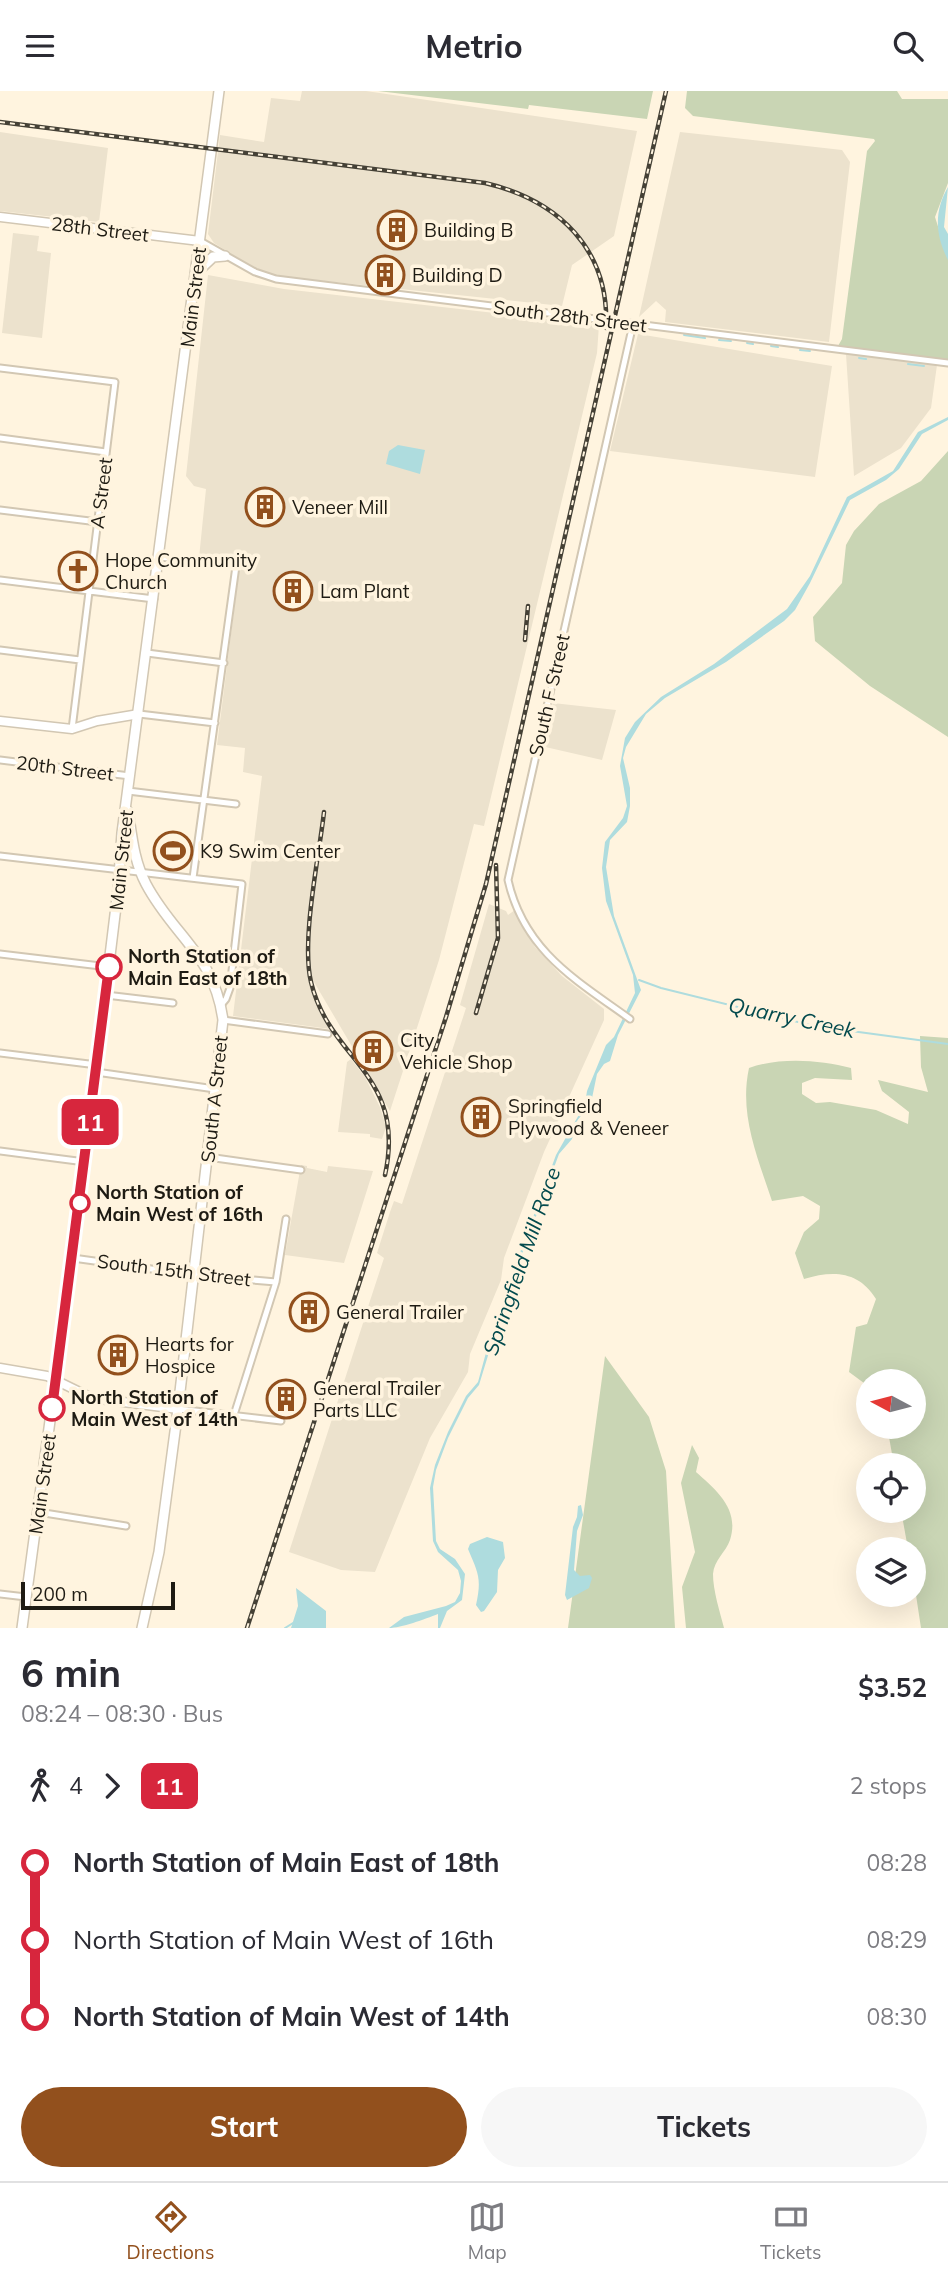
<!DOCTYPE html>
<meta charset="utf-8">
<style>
body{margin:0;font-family:Mulish,sans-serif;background:#f7f7f7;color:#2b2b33;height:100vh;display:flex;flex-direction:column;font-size:26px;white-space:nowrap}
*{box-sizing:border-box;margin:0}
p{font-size:23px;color:#7c7c81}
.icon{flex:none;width:38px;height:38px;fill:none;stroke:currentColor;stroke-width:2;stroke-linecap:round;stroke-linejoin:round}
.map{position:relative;height:1537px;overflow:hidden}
.drawer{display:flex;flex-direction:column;background:#fff;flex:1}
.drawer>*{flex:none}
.badge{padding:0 14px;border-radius:10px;font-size:24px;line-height:46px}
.needle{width:46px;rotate:277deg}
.tools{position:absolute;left:856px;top:1278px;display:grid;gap:14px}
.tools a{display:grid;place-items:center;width:70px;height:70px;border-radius:50%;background:#fff;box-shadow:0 7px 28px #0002;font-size:35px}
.scale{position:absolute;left:21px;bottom:18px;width:154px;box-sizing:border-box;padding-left:7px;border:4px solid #1e1b13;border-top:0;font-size:19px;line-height:24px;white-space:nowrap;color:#1e1b13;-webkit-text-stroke:5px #fff4df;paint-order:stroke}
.map>.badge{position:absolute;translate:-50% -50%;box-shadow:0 0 0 4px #fff}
.legs{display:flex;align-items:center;gap:10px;height:77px;padding:0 21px;font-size:23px}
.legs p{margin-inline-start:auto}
.head{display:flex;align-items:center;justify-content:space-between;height:119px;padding:0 21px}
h1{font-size:38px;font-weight:700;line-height:52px}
.cta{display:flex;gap:14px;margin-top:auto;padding:14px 21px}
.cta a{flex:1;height:80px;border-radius:42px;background:#92501d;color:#fff;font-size:28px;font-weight:700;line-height:80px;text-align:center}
.cta a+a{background:#f7f7f7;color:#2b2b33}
ul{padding:0 21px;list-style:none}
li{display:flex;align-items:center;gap:24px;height:77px;font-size:26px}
li i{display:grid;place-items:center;width:10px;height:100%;margin:0 9px;background:currentColor}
li i::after{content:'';width:18px;height:18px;margin:-9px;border:5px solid;border-radius:50%;background:#fff}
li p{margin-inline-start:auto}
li:first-child i{background:linear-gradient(#0000 50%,currentColor 0)}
li:last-child i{background:linear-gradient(currentColor 50%,#0000 0)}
header{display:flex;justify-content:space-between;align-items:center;height:91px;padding:0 21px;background:#fff;font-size:32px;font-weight:700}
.tab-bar{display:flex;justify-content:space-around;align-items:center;height:98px;border-top:2px solid #e1e1e2;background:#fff;font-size:19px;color:#7c7c81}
.tab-bar a{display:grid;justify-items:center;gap:4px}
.tab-bar .current{color:#92501d}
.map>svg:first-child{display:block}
.industrial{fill:#ece2cd}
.green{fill:#c9d5b4}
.water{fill:#aedcde}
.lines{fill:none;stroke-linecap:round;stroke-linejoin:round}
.stream{stroke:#aedcde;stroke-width:2}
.street-casing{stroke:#d2c7b3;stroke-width:9}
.secondary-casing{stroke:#d2c7b3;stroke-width:11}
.primary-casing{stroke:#d2c7b3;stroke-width:12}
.street{stroke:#fff;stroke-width:5}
.secondary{stroke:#fff;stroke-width:8}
.primary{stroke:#fff;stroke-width:9}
.rail-casing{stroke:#454136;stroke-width:4.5}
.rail{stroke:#fff4df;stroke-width:2;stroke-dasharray:5;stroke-linecap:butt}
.line-1-casing{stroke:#fff;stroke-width:16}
.line-1{stroke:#d7263d;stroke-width:10}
.stop-1-dot{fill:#fff;stroke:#d7263d;stroke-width:3.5}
.labels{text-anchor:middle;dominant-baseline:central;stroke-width:7;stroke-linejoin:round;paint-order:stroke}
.street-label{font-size:19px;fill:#1e1b13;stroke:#fff4df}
.poi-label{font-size:19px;fill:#1e1b13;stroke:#fff4df;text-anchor:start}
.stop-label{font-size:19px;font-weight:bold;fill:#1e1b13;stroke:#fff4df;text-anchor:start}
.water-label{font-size:21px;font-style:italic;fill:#034a4d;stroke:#fff4df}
</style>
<header><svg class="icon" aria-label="menu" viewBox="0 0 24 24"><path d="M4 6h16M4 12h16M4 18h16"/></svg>Metrio<svg class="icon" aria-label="search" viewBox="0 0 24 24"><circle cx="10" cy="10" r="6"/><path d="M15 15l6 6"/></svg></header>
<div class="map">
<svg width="948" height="1537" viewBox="0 0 948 1537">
<rect width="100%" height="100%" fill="#fff4df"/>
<path class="industrial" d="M302 0H366L637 40 614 145 572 174 562 215 296 187 271 184 249 174 214 152 208 143 220 44 264 51 271 7 300 10Z
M0 41 108 57 99 131 0 120Z
M680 41 842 59 850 71 829 251 665 231 666 219 656 210 639 226Z
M13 142 39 145 37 160 51 162 42 247 2 242Z
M208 184 284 198 599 234 597 262 484 735 474 733 439 869 390 1020 314 891H309L313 905 330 938 233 925 262 685 243 681 245 657 217 654 240 472 199 467 206 398 194 395 186 385Z
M638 243 832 275 815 386 610 360Z
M846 263 937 274 931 317 901 357 854 385Z
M553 612 616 619 602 669 541 655Z
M489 813 506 820 508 824 515 819 535 856 562 885 604 918V929L544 1061 504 1167 501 1189 470 1263 468 1281 430 1347 375 1481 341 1479 289 1461 364 1229 361 1225 367 1219 384 1167 377 1162 390 1121 394 1110 402 1113 466 917 460 914Z
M351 968 365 986 380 1016 386 1036 382 1048 370 1046V1043L338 1041 347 971Z
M301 1074 307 1075V1077L327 1081 328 1075 373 1080 344 1172 285 1164Z"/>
<path class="green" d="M378 0H653L647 28 529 14 528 18Z
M687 0H897L902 8H948V92L935 126 948 167V269L838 255 842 248 867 60 875 50 874 48 693 25 685 17Z
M948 360V646L870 595 815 550 813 526 842 492 846 454 854 440 879 413 921 390Z
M920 945 948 947V1537H921L914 1491V1458H908L901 1419H914V1374H894L887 1335H914V1290H868V1295L849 1281 856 1236 867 1233 876 1208C859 1180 833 1179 804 1188L795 1162 804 1141 819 1128 820 1115 803 1105 772 1110C757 1065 739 1023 749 977 780 966 820 969 851 977L852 989 815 987 802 992V1003L816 1012 830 1011 876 1019 908 1033 909 1021 882 1000 878 989 928 1001 921 976Z
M605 1265 649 1326 666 1380 675 1537H568Z
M692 1354 699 1367 696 1381C716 1399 740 1418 730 1449 726 1461 714 1469 713 1483 713 1500 720 1521 724 1537H686L682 1496 695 1461 681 1392Z"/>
<path class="water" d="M948 96 944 136 948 143V169C935 144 934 120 948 96Z
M948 326V329L922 343 899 378 886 389 850 409 810 492 795 519 784 530 726 571 665 607 646 623 626 656 623 667 630 697V715L627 731 610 749 606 776 614 825 641 899 618 944 610 970 604 973 597 983 591 1012 577 1030 572 1048 559 1063 521 1166 513 1207 490 1258 479 1294 468 1307 448 1347 436 1379 433 1396 436 1450 440 1458 455 1468 465 1483 462 1509 447 1520 440 1537H438V1523C425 1528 401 1537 389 1537L404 1526 446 1515 455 1511 460 1502 461 1490 458 1479 438 1461 433 1450 430 1397 435 1374 448 1341 466 1305 478 1291 487 1258 512 1202 518 1167 556 1064 585 1013 587 1000 606 954 614 946 635 902 633 884 606 810 602 777 605 751 623 727 627 715 620 675 625 647 635 631 661 606 714 573 787 518 810 485 847 406 893 380 918 341Z
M398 354 425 359 420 383 386 373 389 360Z
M581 1414 583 1424 577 1440 574 1479 580 1485 590 1484 592 1487 589 1497 567 1509 565 1504 573 1436 577 1426 578 1415Z
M487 1446 503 1451 505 1467 498 1479 497 1501 484 1520 481 1521 476 1514C482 1487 478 1482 468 1458L470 1453Z
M296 1497 326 1520V1537H291L298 1515Z"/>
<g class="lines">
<path class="stream" d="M684 244 705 247
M719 249 731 250
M747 252 753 253
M771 255 778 256
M800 259 810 260
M859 267 866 268
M908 273 924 275
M639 889 661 897 814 935 948 953
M285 1537 293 1532"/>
<defs>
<path id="street" d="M200 150 255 181 276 188 948 272
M0 277 115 291 72 638
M0 347 106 361
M0 419 98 431
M159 466 236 475 193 787
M0 489 154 508
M0 559 80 569
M147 562 224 572
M139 623 215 632
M0 669 130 685
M128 700 236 713
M0 765 242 793 230 897 226 908 221 914
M0 863 109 876
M106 904 173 912
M630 928C576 889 524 860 508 789L633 233
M223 929 328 943
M0 962 97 974
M96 981 215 998
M0 1060 85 1071
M208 1066 301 1079
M73 1167 194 1184 276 1191
M178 1318 281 1330
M234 1324 276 1191 286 1128
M38 1421 126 1435
M0 1503 26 1506"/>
<path id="secondary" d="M0 126 200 150
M0 630 72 638 97 630 139 623
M0 1277 47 1285 92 1307 178 1318"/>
<path id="primary" d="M197 181 213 166 225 165
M128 720C132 746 134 770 146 793 174 846 214 863 223 929L178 1318 159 1461 142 1537
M22 1537 84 1078 118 799 122 742 219 0"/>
</defs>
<use href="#street" class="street-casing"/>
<use href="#secondary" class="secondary-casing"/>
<use href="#primary" class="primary-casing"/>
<use href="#street" class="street"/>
<use href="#secondary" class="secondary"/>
<use href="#primary" class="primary"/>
<defs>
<path id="rail" d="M0 31 485 92C558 109 610 158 606 237
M525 549 528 515
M324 721C319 766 301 849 311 891 330 971 407 982 385 1084
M476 922 498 847 496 774
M247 1537 446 926 486 793 666 0"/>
</defs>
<use href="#rail" class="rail-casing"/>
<use href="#rail" class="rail"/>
</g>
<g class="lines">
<defs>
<path id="line-1" d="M52 1317 109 876"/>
</defs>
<use href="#line-1" class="line-1-casing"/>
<use href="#line-1" class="line-1"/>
</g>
<defs>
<symbol id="building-ring" viewBox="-11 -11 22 22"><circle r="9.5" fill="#fff4df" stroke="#92501d" stroke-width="1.5"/><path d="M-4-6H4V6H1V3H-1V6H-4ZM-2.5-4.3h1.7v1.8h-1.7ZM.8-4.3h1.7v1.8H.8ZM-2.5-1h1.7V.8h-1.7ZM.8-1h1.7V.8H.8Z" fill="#92501d"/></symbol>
<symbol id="church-ring" viewBox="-11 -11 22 22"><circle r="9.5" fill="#fff4df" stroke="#92501d" stroke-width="1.5"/><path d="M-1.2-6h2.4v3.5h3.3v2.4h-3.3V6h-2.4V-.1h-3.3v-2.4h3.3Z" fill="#92501d"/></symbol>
<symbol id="stadium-ring" viewBox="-11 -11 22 22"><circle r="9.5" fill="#fff4df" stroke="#92501d" stroke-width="1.5"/><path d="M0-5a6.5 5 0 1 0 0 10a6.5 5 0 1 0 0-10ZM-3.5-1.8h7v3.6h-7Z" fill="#92501d"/></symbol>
</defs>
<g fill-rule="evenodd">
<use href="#building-ring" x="375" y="117" width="44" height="44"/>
<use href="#building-ring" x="363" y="162" width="44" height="44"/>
<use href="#building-ring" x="243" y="394" width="44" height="44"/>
<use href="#church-ring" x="56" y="458" width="44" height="44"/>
<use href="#building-ring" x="271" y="478" width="44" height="44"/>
<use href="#stadium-ring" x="151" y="738" width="44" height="44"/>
<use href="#building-ring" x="351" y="938" width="44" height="44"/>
<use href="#building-ring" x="459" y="1004" width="44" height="44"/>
<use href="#building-ring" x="287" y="1199" width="44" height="44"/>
<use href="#building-ring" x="96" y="1242" width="44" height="44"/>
<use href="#building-ring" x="264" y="1286" width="44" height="44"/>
</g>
<g class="stop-1-dot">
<circle cx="109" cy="876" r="12"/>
<circle cx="80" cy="1112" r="9"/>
<circle cx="52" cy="1317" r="12"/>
</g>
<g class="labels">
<g class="street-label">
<text transform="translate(100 138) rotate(7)">28th Street</text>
<text transform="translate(193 206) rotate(-83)">Main Street</text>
<text transform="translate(570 225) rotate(7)">South 28th Street</text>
<text transform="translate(101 402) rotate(-83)">A Street</text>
<text transform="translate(549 604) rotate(-77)">South F Street</text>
<text transform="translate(65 677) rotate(7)">20th Street</text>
<text transform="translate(121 769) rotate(-84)">Main Street</text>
<text transform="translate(214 1008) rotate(-84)">South A Street</text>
<text transform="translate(174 1179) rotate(7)">South 15th Street</text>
<text transform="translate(42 1393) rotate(-82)">Main Street</text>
</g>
<g class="poi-label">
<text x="424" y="139">Building B</text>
<text x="412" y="184">Building D</text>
<text x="292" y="416">Veneer Mill</text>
<text x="105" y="469">Hope Community<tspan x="105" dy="22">Church</tspan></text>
<text x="320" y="500">Lam Plant</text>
<text x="200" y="760">K9 Swim Center</text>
<text x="400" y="949">City<tspan x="400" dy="22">Vehicle Shop</tspan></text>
<text x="508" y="1015">Springfield<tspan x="508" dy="22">Plywood &amp; Veneer</tspan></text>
<text x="336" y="1221">General Trailer</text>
<text x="145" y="1253">Hearts for<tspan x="145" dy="22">Hospice</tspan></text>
<text x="313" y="1297">General Trailer<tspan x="313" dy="22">Parts LLC</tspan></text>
</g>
<g class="stop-label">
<text x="128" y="865">North Station of<tspan x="128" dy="22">Main East of 18th</tspan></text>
<text x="96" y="1101">North Station of<tspan x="96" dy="22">Main West of 16th</tspan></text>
<text x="71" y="1306">North Station of<tspan x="71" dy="22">Main West of 14th</tspan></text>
</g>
<g class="water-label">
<text transform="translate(792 926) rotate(12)">Quarry Creek</text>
<text transform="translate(521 1170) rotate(-71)">Springfield Mill Race</text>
</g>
</g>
</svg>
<div class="tools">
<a><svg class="needle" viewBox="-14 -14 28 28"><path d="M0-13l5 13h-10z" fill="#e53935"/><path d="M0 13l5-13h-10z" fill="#7c7c81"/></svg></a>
<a><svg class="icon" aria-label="locate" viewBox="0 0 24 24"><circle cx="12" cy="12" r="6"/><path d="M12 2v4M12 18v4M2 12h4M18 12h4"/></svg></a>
<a><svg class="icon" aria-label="layers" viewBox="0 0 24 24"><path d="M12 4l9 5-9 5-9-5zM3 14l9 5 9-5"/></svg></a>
</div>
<div class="scale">200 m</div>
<b class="badge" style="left:90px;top:1031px;background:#d7263d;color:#fff">11</b>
</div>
<section class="drawer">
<div class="head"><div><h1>6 min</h1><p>08:24 – 08:30 · Bus</p></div><b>$3.52</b></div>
<div class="legs"><svg class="icon" aria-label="walk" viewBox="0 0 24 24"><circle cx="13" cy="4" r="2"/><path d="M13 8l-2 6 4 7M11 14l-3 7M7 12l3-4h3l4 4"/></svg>4<svg class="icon" aria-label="forward" viewBox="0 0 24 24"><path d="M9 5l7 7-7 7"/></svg><b class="badge" style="background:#d7263d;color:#fff">11</b><p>2 stops</p></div>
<ul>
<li><i style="color:#d7263d"></i><b>North Station of Main East of 18th</b><p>08:28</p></li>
<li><i style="color:#d7263d"></i><span>North Station of Main West of 16th</span><p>08:29</p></li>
<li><i style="color:#d7263d"></i><b>North Station of Main West of 14th</b><p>08:30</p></li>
</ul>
<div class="cta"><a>Start</a><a>Tickets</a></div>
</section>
<nav class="tab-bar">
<a class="current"><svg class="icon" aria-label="directions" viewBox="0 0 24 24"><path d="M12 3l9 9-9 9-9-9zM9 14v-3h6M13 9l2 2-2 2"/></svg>Directions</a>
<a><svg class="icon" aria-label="map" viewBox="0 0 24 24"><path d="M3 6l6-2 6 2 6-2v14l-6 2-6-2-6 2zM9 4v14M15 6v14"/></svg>Map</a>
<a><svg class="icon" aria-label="tickets" viewBox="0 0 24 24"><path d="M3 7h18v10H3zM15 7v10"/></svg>Tickets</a>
</nav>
